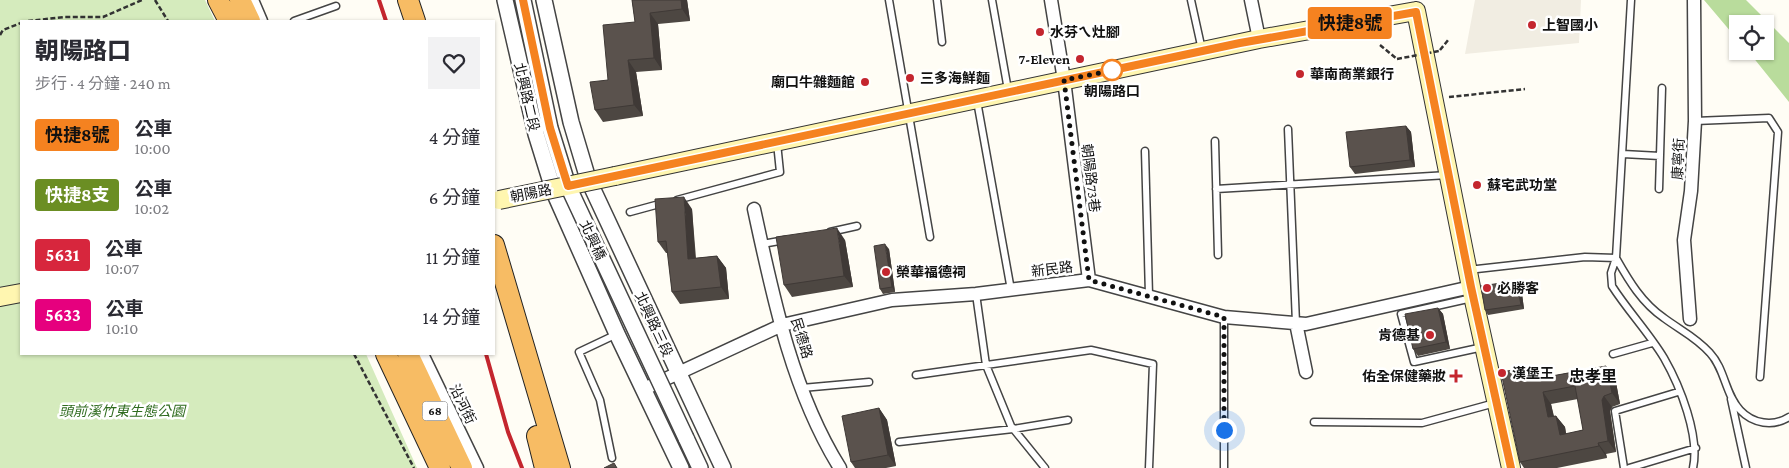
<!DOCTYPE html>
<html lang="zh-TW">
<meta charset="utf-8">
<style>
body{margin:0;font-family:"Crimson Pro","Noto Sans TC",serif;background:#f2f2f3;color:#2b2b33;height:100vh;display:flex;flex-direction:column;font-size:19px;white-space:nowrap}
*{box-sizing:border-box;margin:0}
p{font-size:16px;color:#7c7c81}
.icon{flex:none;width:28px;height:28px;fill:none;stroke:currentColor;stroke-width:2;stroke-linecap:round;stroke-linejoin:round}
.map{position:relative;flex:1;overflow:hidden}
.panel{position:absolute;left:20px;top:20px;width:475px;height:335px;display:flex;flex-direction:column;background:#fff;border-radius:0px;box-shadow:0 1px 4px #0004}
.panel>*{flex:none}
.badge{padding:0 10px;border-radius:4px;font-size:18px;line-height:32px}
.tools{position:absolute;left:1729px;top:15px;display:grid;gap:10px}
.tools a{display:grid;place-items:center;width:45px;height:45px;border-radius:0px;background:#fff;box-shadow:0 1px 4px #0004;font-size:25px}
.you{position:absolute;width:25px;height:25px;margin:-12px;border:4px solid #fff;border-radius:50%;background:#1a73e8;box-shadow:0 0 0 8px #1a73e833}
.map>.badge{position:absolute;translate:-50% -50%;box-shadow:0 0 0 2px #fff}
.round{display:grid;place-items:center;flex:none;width:52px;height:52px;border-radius:0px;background:#f2f2f3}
.overview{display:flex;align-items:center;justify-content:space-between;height:85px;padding:0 15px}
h1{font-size:24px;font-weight:800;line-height:38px}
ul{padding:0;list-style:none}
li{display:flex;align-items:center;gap:15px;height:60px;padding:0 15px}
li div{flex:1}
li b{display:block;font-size:19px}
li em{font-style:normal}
li .badge{min-width:55px;font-weight:700;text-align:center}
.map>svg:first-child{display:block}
.green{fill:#d5ebbd}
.forest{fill:#b9dc9c}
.plaza{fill:#f1ede2}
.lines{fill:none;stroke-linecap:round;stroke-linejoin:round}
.service-casing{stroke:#444;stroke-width:9}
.minor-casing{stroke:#444;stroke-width:15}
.tertiary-casing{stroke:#444;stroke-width:18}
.secondary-casing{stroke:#333;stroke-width:20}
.trunk-casing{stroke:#222;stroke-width:22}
.path{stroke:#333;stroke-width:2.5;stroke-dasharray:5 2.5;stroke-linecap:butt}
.service{stroke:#fff;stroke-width:6}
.minor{stroke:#fff;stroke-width:12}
.tertiary{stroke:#fff;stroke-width:15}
.secondary{stroke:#fff6b0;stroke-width:18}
.trunk{stroke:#f7bc64;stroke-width:20}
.rail{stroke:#c4262e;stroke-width:4}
.tertiary-bridge-casing{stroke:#444;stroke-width:18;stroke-linecap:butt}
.secondary-bridge-casing{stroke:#333;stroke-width:20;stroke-linecap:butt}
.path-bridge{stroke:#333;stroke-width:2.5;stroke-dasharray:5 2.5;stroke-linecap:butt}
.tertiary-bridge{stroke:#fff;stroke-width:15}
.secondary-bridge{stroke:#fff6b0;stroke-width:18}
.wall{fill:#4d4742;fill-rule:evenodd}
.shaded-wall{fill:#3f3936}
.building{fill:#5a524d;stroke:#3f3936;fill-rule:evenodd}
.line-casing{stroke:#fff;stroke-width:11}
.line{stroke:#f58220;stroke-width:8}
.walk{stroke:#111;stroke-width:5;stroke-dasharray:0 9}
.poi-dot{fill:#c4262e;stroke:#fff;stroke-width:2}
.stop-dot{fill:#fff;stroke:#f58220;stroke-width:2.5}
.labels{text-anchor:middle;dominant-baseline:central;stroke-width:5;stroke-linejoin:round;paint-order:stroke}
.shield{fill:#fff;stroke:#585858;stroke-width:1}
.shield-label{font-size:12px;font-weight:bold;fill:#111}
.poi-label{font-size:14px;font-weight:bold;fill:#111;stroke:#fff;text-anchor:start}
.stop-label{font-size:14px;font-weight:bold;fill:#111;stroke:#fff}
.street-label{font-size:14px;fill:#111;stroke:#fff}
.park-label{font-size:14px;font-style:italic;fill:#2f6b1f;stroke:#fff}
.quarter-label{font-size:16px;font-weight:bold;fill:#111;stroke:#fff}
</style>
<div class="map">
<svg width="1789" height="468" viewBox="0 0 1789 468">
<rect width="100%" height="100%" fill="#fffdf5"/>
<path class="green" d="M0 0H205L215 21H21V354H366L417 468H0Z"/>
<path class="forest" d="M1704 0H1746L1789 43V102L1748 51H1765V24H1738L1737 39Z"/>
<path class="plaza" d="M1475 0H1581L1579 43 1465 54Z"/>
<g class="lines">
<defs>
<path id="service" d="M889 0 930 237
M937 0 942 42
M992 0 1008 90
M1191 0 1202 50
M1631 0 1616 258 1611 273 1612 286C1628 311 1649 333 1664 358 1680 386 1700 436 1693 468
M294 21 336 6
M977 101 1011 290
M1695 121 1769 118 1778 132 1760 377
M1288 129 1296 323
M1215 141 1218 255
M1145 151 1149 295
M1623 154 1660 156
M1216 189 1448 175
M1659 189 1662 88
M677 200 780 172 777 143
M630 212 663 203
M830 232 857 226
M762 244 785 240
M1616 258C1629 281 1642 303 1664 318 1680 330 1696 337 1710 353 1725 369 1725 394 1740 410 1753 424 1773 427 1789 417
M1468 270 1585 257 1616 258
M976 294 986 365 1011 426 1045 468
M1472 298 1401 314 1414 362 1483 347
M1224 317V468
M1613 354 1652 343
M916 375 1091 350 1153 364 1149 468
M802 388 869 382
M1731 399 1746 468
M1314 422 1422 423 1495 403
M899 442 1013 429 1068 420
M612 458 600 400 579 352 617 334
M1624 468 1615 411 1678 392
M1629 468 1696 448"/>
<path id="minor" d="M252 0 261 21
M1051 0 1064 80 1089 280
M1251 0 1259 39
M754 209C773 297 792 391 840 468
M1690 319 1684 240 1691 191 1695 121 1694 0
M1296 323 1306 372
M422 354 477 468
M644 389 782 325 892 300 976 294 1089 280 1224 317 1306 324 1471 287"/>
<path id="tertiary" d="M505 0 536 134 554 192 617 334 681 468
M523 0 550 128 568 186
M544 0 571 122 588 179 723 468
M686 438 700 468"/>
<path id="secondary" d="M1416 11 1471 287 1511 468
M615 176 1259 39 1416 11
M0 297 21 293"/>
<path id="trunk" d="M218 0 229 21
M240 0 250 21
M408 0 415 21
M494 245 560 468
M386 354 440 468
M408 354 462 468
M537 436 545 468"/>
</defs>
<use href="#service" class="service-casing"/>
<use href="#minor" class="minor-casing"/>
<use href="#tertiary" class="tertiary-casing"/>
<use href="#secondary" class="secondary-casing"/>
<use href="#trunk" class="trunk-casing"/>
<path class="path" d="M155 0 168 21
M28 21 65 17H103L142 0
M0 35 3 30 21 23
M1380 45 1397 59
M1440 50 1449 39
M1449 97 1525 89
M354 354 414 468"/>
<use href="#service" class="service"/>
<use href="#minor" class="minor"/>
<use href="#tertiary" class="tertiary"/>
<use href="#secondary" class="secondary"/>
<use href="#trunk" class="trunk"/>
<path class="rail" d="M379 0 386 21
M486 354 508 432 522 468"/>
<defs>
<path id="tertiary-bridge" d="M568 186 686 438"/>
<path id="secondary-bridge" d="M499 200 615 176"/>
</defs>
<use href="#tertiary-bridge" class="tertiary-bridge-casing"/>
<use href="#secondary-bridge" class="secondary-bridge-casing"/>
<path class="path-bridge" d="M1397 59 1439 51"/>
<use href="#tertiary-bridge" class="tertiary-bridge"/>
<use href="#secondary-bridge" class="secondary-bridge"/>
</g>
<path class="wall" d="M632 0H687L690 21 658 24 662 70 636 72 643 116 603 122 595 110 635 22Z
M1406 126 1411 132 1415 167 1355 174 1350 167Z
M692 209 696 258 717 256 726 268 729 299 680 304 672 292 668 253H666L658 242Z
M845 240 853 287 792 297 784 285Z
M889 249 895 292 883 294 880 289Z
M1501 283 1505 288V292L1518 289 1522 294 1524 309 1488 315 1485 310Z
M1438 308 1443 314 1450 349 1418 356 1413 349Z
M1606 366 1615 377 1620 404 1612 407 1610 411 1616 452 1606 454 1607 458 1557 468H1524L1520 462 1546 377ZM1578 399 1583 430 1566 434 1565 427 1556 416H1554L1551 404Z
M879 408 887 420 896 466 886 468H855L851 462Z"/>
<path class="shaded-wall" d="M681 0H687L690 21 682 9Z
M650 13 658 24 662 70 654 58Z
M628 60 636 72 643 116 634 105Z
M1406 126 1411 132 1415 167 1410 160Z
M684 197 692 209 696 271 688 259Z
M837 228 845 240 853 287 844 276Z
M885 244 889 249 895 292 892 287Z
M717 256 726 268 729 299 721 287Z
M1501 283 1505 288 1506 297 1503 292Z
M1518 289 1522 294 1524 309 1521 305Z
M1438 308 1443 314 1450 349 1446 342Z
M1538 366 1546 377 1541 378Z
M1606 366 1615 377 1620 404 1612 393Z
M1543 392 1551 404 1556 429 1548 417Z
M1604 396 1612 407 1610 411 1616 452 1608 441 1602 400Z
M879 408 887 420 896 466 888 455Z
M1556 416 1565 427 1568 446 1560 435Z
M1598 443 1606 454 1607 458 1599 446Z"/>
<path class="building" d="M632 0H681L682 9 650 13 654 58 628 60 634 105 595 110 590 82 608 80 603 25 635 22Z
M1406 126 1410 160 1350 167 1346 132Z
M684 197 688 259 717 256 721 287 672 292 666 241 658 242 655 199Z
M837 228 844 276 784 285 776 237Z
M885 244 892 287 880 289 874 246Z
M1501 283 1503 292 1518 289 1521 305 1485 310 1481 286Z
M1438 308 1446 342 1413 349 1405 314Z
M1538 366 1541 378 1606 366 1612 393 1604 396 1602 400 1608 441 1598 443 1599 446 1520 462 1501 372ZM1575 386 1583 430 1560 435 1556 416 1548 417 1543 392Z
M879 408 888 455 851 462 842 416Z
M614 463 617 468H604Z"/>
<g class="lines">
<defs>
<path id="line" d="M523 0 550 128 568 186 1240 43 1416 12 1471 287 1511 468"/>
</defs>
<use href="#line" class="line-casing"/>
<use href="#line" class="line"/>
<path class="walk" d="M1112 70H1114L1064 80 1089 280 1224 317V430"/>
</g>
<g class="poi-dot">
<circle cx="1532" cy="25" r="5"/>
<circle cx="1040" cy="32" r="5"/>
<circle cx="1080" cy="59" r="5"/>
<circle cx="1300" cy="74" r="5"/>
<circle cx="910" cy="78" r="5"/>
<circle cx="865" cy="82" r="5"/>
<circle cx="1477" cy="185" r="5"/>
<circle cx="886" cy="272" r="5"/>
<circle cx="1487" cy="288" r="5"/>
<circle cx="1430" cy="335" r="5"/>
<circle cx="1502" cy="373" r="5"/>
<path d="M1453.5 368.5h5v5h5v5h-5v5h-5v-5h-5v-5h5z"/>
</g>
<circle class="stop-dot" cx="1112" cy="70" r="10"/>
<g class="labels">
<rect class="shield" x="422.5" y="401.5" width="25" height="19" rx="4"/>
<g class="shield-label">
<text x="435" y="411">68</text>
</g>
<g class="poi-label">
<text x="1542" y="25">上智國小</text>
<text x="1050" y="32">水芬ㄟ灶腳</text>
<text x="1070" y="59" text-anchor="end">7-Eleven</text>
<text x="1310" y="74">華南商業銀行</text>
<text x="920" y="78">三多海鮮麵</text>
<text x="855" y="82" text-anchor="end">廟口牛雜麵館</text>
<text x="1487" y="185">蘇宅武功堂</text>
<text x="896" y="272">榮華福德祠</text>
<text x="1497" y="288">必勝客</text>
<text x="1420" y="335" text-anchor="end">肯德基</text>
<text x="1512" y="373">漢堡王</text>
<text x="1446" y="376" text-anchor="end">佑全保健藥妝</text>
</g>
<g class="stop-label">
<text x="1112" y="91">朝陽路口</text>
</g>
<g class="street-label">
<text transform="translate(527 97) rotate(77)">北興路二段</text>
<text transform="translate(1678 159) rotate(-87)">康寧街</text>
<text transform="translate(1091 178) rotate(83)">朝陽路73巷</text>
<text transform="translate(531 193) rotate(-11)">朝陽路</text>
<text transform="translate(593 240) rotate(65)">北興橋</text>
<text transform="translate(1052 269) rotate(-7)">新民路</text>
<text transform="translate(654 324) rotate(65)">北興路三段</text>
<text transform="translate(802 338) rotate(73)">民德路</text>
<text transform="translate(463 404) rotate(64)">沿河街</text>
</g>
<g class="park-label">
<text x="122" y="411">頭前溪竹東生態公園</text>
</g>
<g class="quarter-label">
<text x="1593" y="376">忠孝里</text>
</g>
</g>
</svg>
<div class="tools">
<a><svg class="icon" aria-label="locate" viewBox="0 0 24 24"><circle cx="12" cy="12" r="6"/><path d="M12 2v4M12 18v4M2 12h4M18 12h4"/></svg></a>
</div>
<div class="you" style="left:1224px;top:430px"></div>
<b class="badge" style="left:1350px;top:23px;background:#f58220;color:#111">快捷8號</b>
<section class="panel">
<div class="overview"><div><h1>朝陽路口</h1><p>步行 · 4 分鐘 · 240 m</p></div><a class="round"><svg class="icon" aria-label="heart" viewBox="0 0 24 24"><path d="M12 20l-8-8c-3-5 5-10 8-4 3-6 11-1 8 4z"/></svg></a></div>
<ul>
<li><span class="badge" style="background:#f58220;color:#111">快捷8號</span><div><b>公車</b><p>10:00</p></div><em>4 分鐘</em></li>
<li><span class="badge" style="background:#6b8e23;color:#fff">快捷8支</span><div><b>公車</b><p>10:02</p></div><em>6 分鐘</em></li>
<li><span class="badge" style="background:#d7263d;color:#fff">5631</span><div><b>公車</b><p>10:07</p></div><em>11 分鐘</em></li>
<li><span class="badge" style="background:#e6007e;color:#fff">5633</span><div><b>公車</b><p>10:10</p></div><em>14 分鐘</em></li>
</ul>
</section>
</div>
